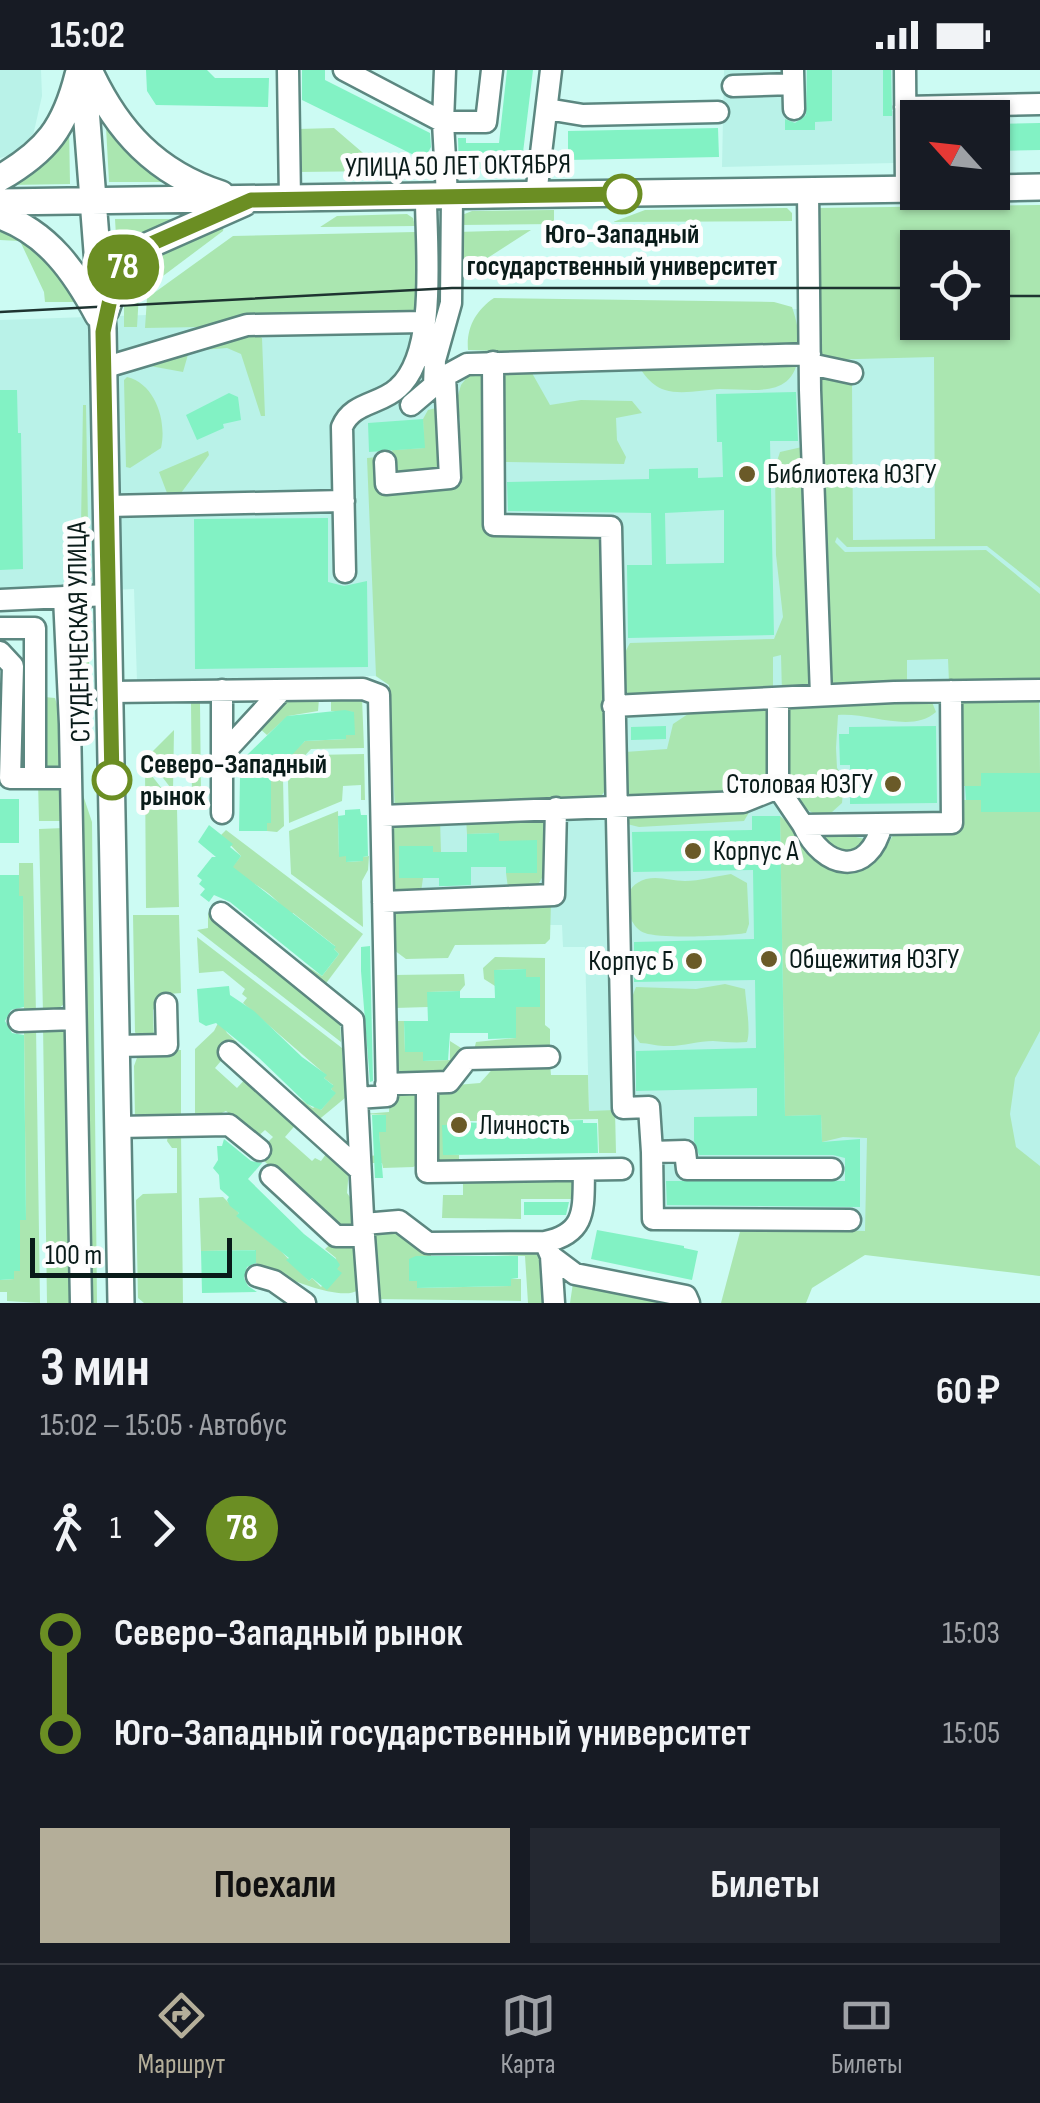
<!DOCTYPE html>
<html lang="ru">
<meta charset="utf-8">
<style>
body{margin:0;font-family:"Sofia Sans Condensed",sans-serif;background:#242831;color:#f1f3f6;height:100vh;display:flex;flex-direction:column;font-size:38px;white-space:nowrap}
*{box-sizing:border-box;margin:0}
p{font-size:32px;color:#9ea1a6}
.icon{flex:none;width:55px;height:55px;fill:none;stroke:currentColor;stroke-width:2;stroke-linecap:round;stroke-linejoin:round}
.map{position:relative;height:1233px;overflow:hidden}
.panel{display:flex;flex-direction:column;background:#171b24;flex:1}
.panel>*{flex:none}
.badge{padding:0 20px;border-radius:32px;font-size:35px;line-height:65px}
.needle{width:65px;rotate:297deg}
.fabs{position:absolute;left:900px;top:30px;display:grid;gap:20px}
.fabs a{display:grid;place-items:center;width:110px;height:110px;border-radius:0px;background:#171b24;box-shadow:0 2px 8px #0004;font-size:50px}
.scale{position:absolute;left:30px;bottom:25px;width:202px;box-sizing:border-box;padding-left:10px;border:5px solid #091b19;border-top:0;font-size:28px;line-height:35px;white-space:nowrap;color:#091b19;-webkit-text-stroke:8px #fdfdfd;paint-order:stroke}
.map>.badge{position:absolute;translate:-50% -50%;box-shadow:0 0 0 5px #fff}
.legs{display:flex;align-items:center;gap:15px;height:110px;padding:0 40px;font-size:32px}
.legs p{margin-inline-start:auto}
.head{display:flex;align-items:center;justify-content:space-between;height:170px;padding:0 40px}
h1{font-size:55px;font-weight:700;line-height:75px}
.cta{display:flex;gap:20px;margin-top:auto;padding:20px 40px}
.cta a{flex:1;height:115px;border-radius:0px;background:#b4ae99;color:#111;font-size:40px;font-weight:700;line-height:115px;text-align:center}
.cta a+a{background:#242831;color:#f1f3f6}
ul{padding:0 40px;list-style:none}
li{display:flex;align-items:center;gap:35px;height:100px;font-size:38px}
li i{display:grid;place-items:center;width:15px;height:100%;margin:0 12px;background:currentColor}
li i::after{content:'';width:25px;height:25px;margin:-12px;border:8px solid;border-radius:50%;background:#171b24}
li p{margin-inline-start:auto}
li:first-child i{background:linear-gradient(#0000 50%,currentColor 0)}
li:last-child i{background:linear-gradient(currentColor 50%,#0000 0)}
.status{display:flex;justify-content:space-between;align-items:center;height:70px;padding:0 50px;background:#171b24;direction:ltr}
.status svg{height:28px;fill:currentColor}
.menu{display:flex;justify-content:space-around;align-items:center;height:140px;border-top:2px solid #363941;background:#171b24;font-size:28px;color:#9ea1a6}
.menu a{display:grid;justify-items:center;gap:5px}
.menu .on{color:#b4ae99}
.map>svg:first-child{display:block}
.built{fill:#b9f2e8}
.green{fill:#aae6b0;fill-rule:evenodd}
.building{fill:#82f2c4;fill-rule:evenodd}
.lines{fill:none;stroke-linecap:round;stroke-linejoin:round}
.minor-casing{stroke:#5c8780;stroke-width:25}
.major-casing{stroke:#5c8780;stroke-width:30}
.minor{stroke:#fff;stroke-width:20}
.major{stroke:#fff;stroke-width:25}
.tram{stroke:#1e3431;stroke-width:2.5}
.line-1-casing{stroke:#fff;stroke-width:22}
.line-1{stroke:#6b8e23;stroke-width:15}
.stop-1-dot{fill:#fff;stroke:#6b8e23;stroke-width:5}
.poi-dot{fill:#6a5a28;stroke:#fdfdfd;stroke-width:4}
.labels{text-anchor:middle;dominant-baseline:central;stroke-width:10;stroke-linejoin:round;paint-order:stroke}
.street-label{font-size:28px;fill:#091b19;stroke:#fdfdfd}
.stop-label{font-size:28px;font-weight:bold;fill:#091b19;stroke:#fdfdfd}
.poi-label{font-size:28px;fill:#091b19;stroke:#fdfdfd;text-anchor:start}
</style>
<div class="status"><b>15:02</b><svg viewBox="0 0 49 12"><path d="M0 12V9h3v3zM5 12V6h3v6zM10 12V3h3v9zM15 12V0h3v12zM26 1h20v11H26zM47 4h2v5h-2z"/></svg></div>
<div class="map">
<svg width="1040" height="1233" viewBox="0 0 1040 1233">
<rect width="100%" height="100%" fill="#ccfbf3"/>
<path class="built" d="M0 0H41L42 26 30 79 0 88Z
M724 0H894V93L722 97Z
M433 235 427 301 476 282 489 281 490 239H800L832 255 1040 253V1206L741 1158 648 1154 647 1041H589L585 877H563L562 855 398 854 389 615 375 606 137 611 134 519 0 525V250Z"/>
<path class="green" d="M69 55 70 114 10 115Z
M106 57C123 82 143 98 170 112H109Z
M334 58 384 101 298 102V59Z
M1040 135V518L987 476 847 477 837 467 835 472 845 482 986 480 1040 524V612H949L948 589 907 590V613L836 616 813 610 804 620 782 624 781 585 773 587V625L634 628C615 618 620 589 630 573L774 569 783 547 776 485 775 397 780 382 802 377 821 367 820 304 846 308 852 313 853 470 935 469 934 287 819 290 818 138ZM918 178H992V252H918Z
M787 138 792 143V151L613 152 645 140Z
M554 140V154L458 155 462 145 472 141Z
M407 144 413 148 415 156 320 157 337 146Z
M115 149H184L117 183Z
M0 153 51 191 75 232H45L44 222 20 171 0 170Z
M224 154 223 161 139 224 137 257H124V214L134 194Z
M531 160 458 207 457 162Z
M415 162V240L249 245 200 257 145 258 147 228 233 166Z
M494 228 774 232 792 237C797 251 800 267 799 283 794 329 757 319 720 319 704 320 680 325 665 320 649 315 641 300 633 287H596L573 281 523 289 494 281 468 280C466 258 476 240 494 228Z
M256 264 262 268 265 346H261L241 284 227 278 189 281 183 302 150 296 216 270Z
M475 297 514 299 532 303 550 335 581 330 632 331 642 343 616 348 617 370 626 387 624 394 506 392 487 417V459L603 461 607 718 599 729 395 740 389 615 376 606 367 388 378 387 379 419 449 411 458 379 460 350 456 332 461 315Z
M127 307C156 314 167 352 161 378L130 398 126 397 124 310Z
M83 335H86L89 515 83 519 80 516Z
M436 338 441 342 444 395 439 402 404 408 394 399 392 380 424 378 423 349 428 340Z
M208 381 209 385 181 423H167L159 402Z
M80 540 88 543 90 643 79 680 77 544Z
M954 625 1039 629 1040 703H982L981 716H963V671L955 669Z
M44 627 55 628 62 650 63 696 60 701 38 704Z
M930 627 936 642C911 664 869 642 838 645L836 678 837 698 844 708 842 733 832 742 818 746 765 715 744 751 639 757 627 754 625 682 667 679 673 654 694 640Z
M362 628 364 678 311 679 283 709 284 756 277 762 267 761V705L305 671 346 669V665H354V642L331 641V629Z
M319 629 318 641 288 646 267 665 259 658 287 630Z
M191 633H200L201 723 206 728 192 727Z
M174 660 173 721 147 687Z
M364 684 365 730H361V715L343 716 342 731 289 753 288 711 314 685Z
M145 697 177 738 179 837 146 838Z
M78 710 92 752 97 1233H88Z
M38 711 64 718V751H39Z
M963 730H981V742H1040V961L1015 1008 1010 1044 1016 1077 1040 1096V1206L865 1185 812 1218 806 1233H721L741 1158 865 1161 867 1068 843 1067 822 1072 821 1045 785 1046 780 746 801 764 856 767 888 774 898 757 963 755Z
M338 741 339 786H346L347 792 362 791 363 787 369 786 368 800 362 811 363 857 291 804 289 761Z
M466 748H544L548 754V798L534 821 508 818 506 803H537L536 771H499L498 763 467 764Z
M440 749 441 782H433V776H399V808H423L421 822 393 826 391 751Z
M64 758 66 932 54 943 43 944 39 759Z
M226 760 363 864 324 916 297 895 299 891 322 906 339 884 334 879 335 876 293 843 290 846C273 823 255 813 229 801L241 786 221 765Z
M19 793H33L36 944H24L23 827 19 826Z
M731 804 747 813 749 854 746 863C729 866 660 869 645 863 633 859 627 843 628 831 628 819 634 813 646 809 660 806 671 811 685 811 700 811 716 806 731 804Z
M551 832 550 869 545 874 455 875 448 888 406 889 394 880 393 837Z
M208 843 340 949 341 972 197 860 208 858Z
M133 845H179L181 923 169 924 153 940 154 969 137 966 135 962Z
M197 867 342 978 345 1028 316 1052 292 1030 296 1026 313 1038 316 1036 321 1040 335 1023 331 1019 333 1015 324 1008 326 1005 243 933 247 928 242 924 245 919 223 901 199 903Z
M495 887 545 888V955L550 959V978L473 984 476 972 516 968 514 937 540 936 539 907H526V899L495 900V916L484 909 483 898Z
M464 904 465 915 460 921 428 922V937L395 938 394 905Z
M725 914 745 919C746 933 751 961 747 972 735 973 725 972 713 971 698 971 681 977 664 976 655 976 649 973 640 973 625 953 627 939 636 917L696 919Z
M220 949 227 963 237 972 215 998 237 1018 248 1006 299 1051 285 1067 312 1091 315 1088 321 1091 326 1084 322 1080 326 1075 349 1099 347 1123 355 1134V1158L338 1160 263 1090 271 1081 265 1075 273 1067 265 1060 256 1068 226 1041 207 1050H195V979L214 961Z
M394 951H404L405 982H423L424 991 450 990V971L461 978 462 989 444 1008 396 1006Z
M43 955 61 958 66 964 70 1233H47Z
M24 956H36L40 1233 7 1231V1222H0V1210L14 1209V1201H20V1150H26Z
M181 980V1051L135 1048 134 996 138 985 147 981Z
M550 993 551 1005H588L589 1041 615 1040 616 1083H599L598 1049 484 1051 482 1043 481 1051H464L463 1043H458L457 1055 443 1056V1084L459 1085V1098L433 1092 432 1017 480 1013 497 994Z
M422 1018 420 1094 413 1097 383 1098 382 1093H369V1086L380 1085 379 1062H386V1045L363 1044 389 1042 390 1024Z
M181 1062 183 1233H144L138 1228 136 1130 143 1124 177 1123V1078H172L167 1071 168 1066Z
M463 1108 576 1109V1129H521V1149L442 1148 443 1125H463Z
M223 1127 239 1143 237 1146 280 1180 309 1211 312 1208 321 1217 337 1199 336 1188 325 1179 333 1172 357 1173C358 1186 363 1207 358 1220 342 1233 276 1205 256 1193L255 1180 201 1181 199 1128Z
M399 1158 431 1177V1186H417L418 1218 510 1216 511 1209H521V1231L377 1229 373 1164 376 1161Z
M495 1177 541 1179 547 1233H528L525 1186 495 1185Z
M573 1213 673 1233H570Z"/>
<path class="building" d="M146 0H207L215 8H269L268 37 156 35 147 21Z
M302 0H325V10L430 63 431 77 424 90 302 30Z
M507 0H533L521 99H459L458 68H466V73H499Z
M807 0H832V51L815 52V60H785V49L795 53 806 45Z
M883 0H891L892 46H883Z
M1040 53V80L992 81V54Z
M718 58 719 87 568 90V61Z
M0 320H17L18 363H21L23 499 0 500Z
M796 322 798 371H770L774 565 628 568 627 495H652L651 443 508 441 507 412 649 409V399L698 398V408L723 407 722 372H717L716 324ZM724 440V493L666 494 665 443Z
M229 323 238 327 241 350 223 354 224 358 197 370 186 345Z
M423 349 425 378 369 382 368 353Z
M328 448V512L344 516 367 511 368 597 195 599 194 449Z
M345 640 354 642 355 665H346V669L305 671 271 707V753H267V761H239L240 707 248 684 287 646Z
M666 656V669L631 670V657Z
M936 656 937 733 850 734V695H840L839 664H849V657Z
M981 703H1040V742H981V730H966L965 716H981Z
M0 729H19V773H0Z
M360 739 361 745H367L368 786 363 787V791L346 792V786L339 787 338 746 345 745V740Z
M752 746H780L785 1046 821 1045 822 1072 860 1069V1137L667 1135 666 1111H845V1088L833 1085H699L694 1071V1047L757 1046V1018L636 1021V981L756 978 755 910 634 912V872L754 869 753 800 633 802 632 762 752 760Z
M209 755 233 774 230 777 241 786 233 797 336 877 334 879 339 884 322 906 230 832 214 825 209 832 200 825 205 819 199 814 202 810 197 806 212 787H216L198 772Z
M499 763V771L537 770V803H506V797H471V815L448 816H439V808H399V776H433V782H467V764Z
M0 805H19V826H23L24 937 11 940 5 951 12 963 24 965 26 1150H20V1201H14V1209L0 1210Z
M370 876 373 1011 370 1012 361 901V877Z
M526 899V907H540V937H516V968L488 969V963H450L448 990 423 991V982H405L404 951H428L427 922 460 921V928H495L494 900Z
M229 916 230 925 254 941 302 987 327 1005 324 1008 334 1016 331 1019 336 1023 321 1040 307 1034 259 988 216 953 206 956 199 952 197 919Z
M372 1045H386V1062H379L383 1108H375Z
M583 1050V1053H597L598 1083 443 1085 442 1055H457V1052L508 1054V1051L559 1053V1051Z
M224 1069 251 1091 262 1093 248 1109 304 1164 336 1189 340 1195 337 1199 342 1203 327 1220 312 1208 309 1211 286 1190 289 1188 236 1146 239 1143 230 1136 227 1130 229 1127 220 1119 219 1105 213 1098 218 1090 217 1076H222Z
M524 1132H569L566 1145H524Z
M597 1160 684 1176V1178L698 1181 692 1210 591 1189Z
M256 1180V1193L247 1197 244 1208 248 1216 257 1222 202 1223 201 1181Z
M416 1186H518V1208L511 1209V1216L417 1218V1211H409V1189Z"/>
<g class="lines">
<defs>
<path id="minor" d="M288 0 290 129
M344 0 443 52 445 0
M905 0 906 119
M793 1 794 39
M733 16 793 14
M905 37 1040 34
M547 39 583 45 718 42
M808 121 810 320 821 625
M536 125 551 0
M447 126 443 52H486L492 0
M493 292 494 455 611 457 623 1038 649 1037 652 1082
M810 294 852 303
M103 298 247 255 424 252
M434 316 435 290 451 233 452 127
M411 335 444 307
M385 392 386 414 450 408 445 306 467 294 810 284
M107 436 344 431
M345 502 342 357C352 332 380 335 398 318 438 283 426 178 426 128
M64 527 70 654 81 1233
M0 530 108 525
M0 558H35V708
M0 582 13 596 10 708H71
M111 622 363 619 379 625 387 1026 357 1028
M778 629V718L803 755 952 753 951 621
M613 636 894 622 1040 620
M222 685V620
M222 743V685L282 620
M382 746 743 732 778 718
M803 755C823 799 869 809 882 754
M383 832 554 825 556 738
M221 843 353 950 364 1166
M19 951 75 949
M116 976 167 975 166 934
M229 982 360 1100
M427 1013V1102L622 1099
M386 1014 449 1012 467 989 549 987
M117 1057 229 1055 260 1080
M832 1099H687L685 1081 652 1082 653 1149 850 1150
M271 1106 336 1166H364L369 1233
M364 1154 399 1151 428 1173 545 1172 551 1186 554 1233
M545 1172C588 1163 583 1137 584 1101
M551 1186 575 1204 686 1226 689 1233
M257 1206 274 1211 305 1233"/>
<path id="major" d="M83 0 103 259 121 1233
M89 0C117 61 156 103 221 124
M0 108C47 81 65 57 78 5
M992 118 1040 117
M0 132 918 119
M0 146C48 163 75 202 98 245
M106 240 119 204 138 180 244 133"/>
</defs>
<use href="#minor" class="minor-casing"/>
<use href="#major" class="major-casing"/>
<use href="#minor" class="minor"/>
<use href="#major" class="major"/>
<path class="tram" d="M992 226H1040
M0 242 452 218H918"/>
</g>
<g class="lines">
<defs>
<path id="line-1" d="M112 710 103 262 112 220 132 186 153 173 251 130 622 124"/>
</defs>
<use href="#line-1" class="line-1-casing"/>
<use href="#line-1" class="line-1"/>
</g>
<g class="stop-1-dot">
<circle cx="622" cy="124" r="18"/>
<circle cx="112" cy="710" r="18"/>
</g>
<g class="poi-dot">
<circle cx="747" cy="404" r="10"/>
<circle cx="893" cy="714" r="10"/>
<circle cx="693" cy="781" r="10"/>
<circle cx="769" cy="889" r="10"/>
<circle cx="694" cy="891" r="10"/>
<circle cx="459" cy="1055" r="10"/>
</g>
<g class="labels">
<g class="street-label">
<text transform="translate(458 96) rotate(-1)">УЛИЦА 50 ЛЕТ ОКТЯБРЯ</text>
<text transform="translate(79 562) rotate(-91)">СТУДЕНЧЕСКАЯ УЛИЦА</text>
</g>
<g class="stop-label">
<text x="622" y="164">Юго-Западный<tspan x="622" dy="32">государственный университет</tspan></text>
<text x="140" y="694" text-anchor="start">Северо-Западный<tspan x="140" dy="32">рынок</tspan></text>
</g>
<g class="poi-label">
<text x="767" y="404">Библиотека ЮЗГУ</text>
<text x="873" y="714" text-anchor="end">Столовая ЮЗГУ</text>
<text x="713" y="781">Корпус А</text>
<text x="789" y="889">Общежития ЮЗГУ</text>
<text x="674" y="891" text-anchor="end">Корпус Б</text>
<text x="479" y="1055">Личность</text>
</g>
</g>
</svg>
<div class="fabs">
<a><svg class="needle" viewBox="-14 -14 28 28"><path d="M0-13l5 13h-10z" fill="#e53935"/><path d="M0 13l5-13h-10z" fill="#9ea1a6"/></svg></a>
<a><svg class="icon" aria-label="locate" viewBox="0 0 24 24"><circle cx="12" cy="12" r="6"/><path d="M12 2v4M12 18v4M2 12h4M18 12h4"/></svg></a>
</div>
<div class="scale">100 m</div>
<b class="badge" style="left:123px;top:197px;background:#6b8e23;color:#fff">78</b>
</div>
<section class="panel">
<div class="head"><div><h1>3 мин</h1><p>15:02 – 15:05 · Автобус</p></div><b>60 ₽</b></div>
<div class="legs"><svg class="icon" aria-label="walk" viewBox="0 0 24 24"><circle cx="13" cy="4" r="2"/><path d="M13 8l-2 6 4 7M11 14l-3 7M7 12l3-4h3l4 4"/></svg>1<svg class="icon" aria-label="forward" viewBox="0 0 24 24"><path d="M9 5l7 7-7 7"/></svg><b class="badge" style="background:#6b8e23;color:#fff">78</b></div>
<ul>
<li><i style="color:#6b8e23"></i><b>Северо-Западный рынок</b><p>15:03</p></li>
<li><i style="color:#6b8e23"></i><b>Юго-Западный государственный университет</b><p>15:05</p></li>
</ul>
<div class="cta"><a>Поехали</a><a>Билеты</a></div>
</section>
<nav class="menu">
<a class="on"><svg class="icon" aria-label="directions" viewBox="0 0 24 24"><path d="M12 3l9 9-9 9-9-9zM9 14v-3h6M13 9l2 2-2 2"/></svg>Маршрут</a>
<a><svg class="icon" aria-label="map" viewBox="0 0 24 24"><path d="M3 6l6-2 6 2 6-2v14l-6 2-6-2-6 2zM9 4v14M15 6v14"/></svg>Карта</a>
<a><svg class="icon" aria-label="tickets" viewBox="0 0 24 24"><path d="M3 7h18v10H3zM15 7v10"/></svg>Билеты</a>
</nav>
